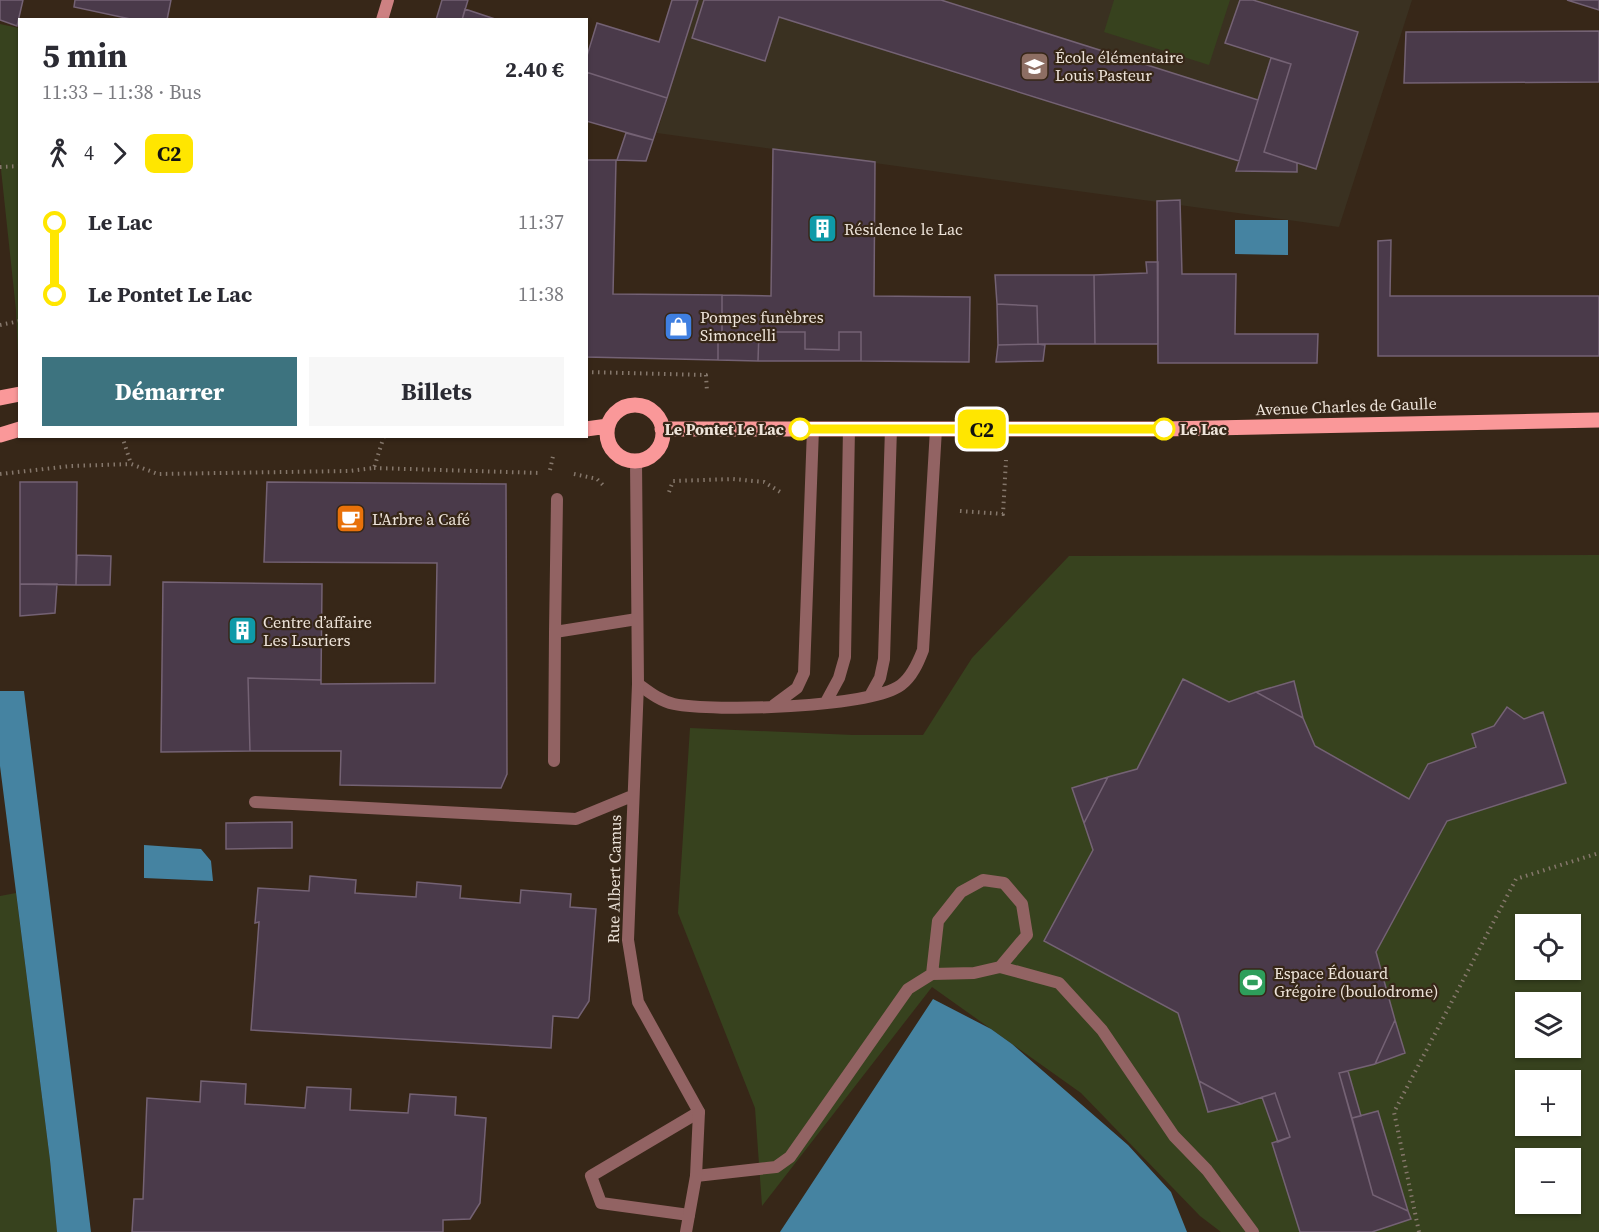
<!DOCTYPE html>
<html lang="fr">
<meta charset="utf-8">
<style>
body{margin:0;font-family:"Source Serif 4",serif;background:#f7f7f7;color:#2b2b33;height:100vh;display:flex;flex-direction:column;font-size:22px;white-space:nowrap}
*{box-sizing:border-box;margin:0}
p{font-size:20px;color:#7c7c81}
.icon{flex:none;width:33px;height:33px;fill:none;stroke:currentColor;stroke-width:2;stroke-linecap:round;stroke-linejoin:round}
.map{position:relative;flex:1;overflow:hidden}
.details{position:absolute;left:18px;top:18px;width:570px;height:420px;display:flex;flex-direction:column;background:#fff;border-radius:0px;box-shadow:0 2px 4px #0004}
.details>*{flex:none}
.badge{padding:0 12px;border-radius:9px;font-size:21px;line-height:39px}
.tools{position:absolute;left:1515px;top:914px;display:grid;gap:12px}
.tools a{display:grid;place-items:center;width:66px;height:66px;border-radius:0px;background:#fff;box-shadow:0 2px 4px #0004;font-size:30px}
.map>.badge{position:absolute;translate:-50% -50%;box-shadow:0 0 0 3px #fff}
.legs{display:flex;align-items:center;gap:9px;height:66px;padding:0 24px;font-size:20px}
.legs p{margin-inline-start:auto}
.headline{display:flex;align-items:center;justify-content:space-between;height:102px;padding:0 24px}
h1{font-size:33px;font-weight:700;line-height:45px}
.action{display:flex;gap:12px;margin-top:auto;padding:12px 24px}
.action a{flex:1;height:69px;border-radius:0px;background:#3d737f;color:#fff;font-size:24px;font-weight:700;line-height:69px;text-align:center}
.action a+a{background:#f7f7f7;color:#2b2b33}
ul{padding:0 24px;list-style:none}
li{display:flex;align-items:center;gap:21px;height:72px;font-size:22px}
li i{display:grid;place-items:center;width:9px;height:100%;margin:0 8px;background:currentColor}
li i::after{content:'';width:15px;height:15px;margin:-8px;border:4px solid;border-radius:50%;background:#fff}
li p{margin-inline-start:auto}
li:first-child i{background:linear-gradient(#0000 50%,currentColor 0)}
li:last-child i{background:linear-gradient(currentColor 50%,#0000 0)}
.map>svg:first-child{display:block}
.education{fill:#3a3121}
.green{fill:#37421e;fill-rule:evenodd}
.water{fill:#4583a1}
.building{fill:#4a3a4a;stroke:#746274;stroke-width:1.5}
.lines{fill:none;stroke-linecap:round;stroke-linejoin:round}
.path{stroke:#85776b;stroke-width:4;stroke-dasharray:1.5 4.5;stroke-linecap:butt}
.service{stroke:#926363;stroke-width:12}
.minor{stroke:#926363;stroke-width:12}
.secondary{stroke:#cd8182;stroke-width:12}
.primary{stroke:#fa9899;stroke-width:15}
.line-1-casing{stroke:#fff;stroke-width:14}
.line-1{stroke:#ffe600;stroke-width:9}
.stop-1-dot{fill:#fff;stroke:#ffe600;stroke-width:3}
.labels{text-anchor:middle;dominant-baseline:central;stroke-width:4.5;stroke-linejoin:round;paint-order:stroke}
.poi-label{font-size:16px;fill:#eee4da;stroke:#372718;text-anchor:start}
.street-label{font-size:16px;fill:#eee4da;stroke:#372718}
.stop-label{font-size:16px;font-weight:bold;fill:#eee4da;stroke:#372718;text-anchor:end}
</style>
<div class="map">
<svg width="1599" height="1232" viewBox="0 0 1599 1232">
<rect width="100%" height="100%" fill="#372718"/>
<path class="education" d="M698 0H1412L1339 227 657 133Z"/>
<path class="green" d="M1114 0H1230L1209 65 1104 32Z
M0 24 19 28 18 355 16 310 0 160Z
M1599 555V1232H1221L1200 1216 1081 1093 932 987 762 1206 755 1108 678 913 690 728 853 735H923L972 658 1069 556ZM1526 924H1570V969H1526ZM1526 1002H1570V1047H1526ZM1526 1080H1570V1125H1526ZM1526 1158H1570V1203H1526Z
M16 893 50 1160 57 1232H0V896Z"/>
<path class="water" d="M1235 220H1288V255L1235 254Z
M0 691H24L91 1232H57L50 1160 0 766Z
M144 845 201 849 211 861 213 881 144 878Z
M933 999 991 1029 1012 1044 1128 1145 1171 1192 1187 1232H780Z"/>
<path class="building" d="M0 0H23L17 26 0 20Z
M75 0H171L167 20H135L74 7Z
M442 0H468L462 20H436Z
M672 0H698L667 98 586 72V59L597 23 659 42Z
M704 0H941L1258 100 1239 161 779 17 765 61 692 38Z
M1240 0H1253L1358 32 1316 169 1264 152 1291 64 1225 43Z
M1567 0H1599V10Z
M465 9 498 20H462Z
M1599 31V82L1404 83 1406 32Z
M1271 58 1291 64 1264 152 1297 163V172L1236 171Z
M586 72 667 98 653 140 586 121Z
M626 133 653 140 646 161 617 160Z
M773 149 875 162 874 296 970 297 969 362 861 361V332H839V350L805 349V332H759L758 361 718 360V340L722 339V295L771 296Z
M586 160H616L613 294 722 295V339L718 340V360L586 357Z
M1180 200 1182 274H1236L1235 334H1318L1317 363H1158L1157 201Z
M1391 240 1390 296H1599V356H1378V241Z
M1146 262H1158V344H1095L1094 275 1147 273Z
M995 275H1094L1095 344H1038L1037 306 997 304Z
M997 304 1037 306 1038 344 998 345Z
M759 332H805V349L839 350V332H861V361H758Z
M1038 344 1045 345 1043 361 996 362 998 345Z
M20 482H77L76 585 20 584Z
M267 482 506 484 507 774 501 788 340 785 341 751H250L248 678 321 680V684L435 683 437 563 264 562Z
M77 555 111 556 110 585H76Z
M163 582 322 584 321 680 248 678 250 751 161 752Z
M20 584H57L55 613 20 616Z
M1183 679 1229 702 1256 692 1303 718 1315 746 1409 799 1428 764 1476 747 1472 734 1494 726 1507 707 1524 719 1543 712 1566 783 1447 821 1376 952 1395 1020 1375 1064 1339 1073 1373 1195 1408 1211 1411 1219 1372 1232H1300L1272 1143 1290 1137 1275 1093 1241 1104 1199 1081 1178 1013 1044 941 1093 850 1084 823 1108 777 1137 769Z
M1294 681 1303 718 1256 692Z
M1108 777 1084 823 1072 788Z
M292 822V848L226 849V823Z
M310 876 356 880 355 893 416 897 417 882 461 886 460 898 520 903 521 890 571 894 570 907 596 909 589 1001 578 1018 553 1016 551 1048 251 1030 259 922 255 923 258 888 309 891Z
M1395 1020 1405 1053 1375 1064Z
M1348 1071 1361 1116 1352 1118 1339 1073Z
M201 1081 246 1084 245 1104 305 1108 307 1087 351 1089 350 1110 408 1113 410 1094 456 1097 455 1115 486 1118 480 1203 470 1219 443 1220V1232H132L134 1199H143L147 1098 200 1102Z
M1199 1081 1241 1104 1208 1112Z
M1275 1093 1290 1137 1278 1142 1262 1097Z
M1378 1111 1408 1211 1373 1195 1352 1118Z"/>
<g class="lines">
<path class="path" d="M0 167 20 166
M0 325 20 321
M586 372 706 375 707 392
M122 436 131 464 158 474 349 471 374 468 384 436
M374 468 541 473
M550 470 553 456
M0 474 71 466 131 464
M574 474 597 479 605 487
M669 492 673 481 733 479 764 482 782 493
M960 511 1003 514 1006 460
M1419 1232 1394 1112 1516 879 1599 853"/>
<path class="service" d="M555 632 557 499
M638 684C649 692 660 701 674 704 713 712 870 708 901 685 912 677 918 663 923 650L936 429
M870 696 880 678 884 659 891 428
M826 702 839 678 845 657 849 428
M774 705 797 688 804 673 813 429
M554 761 555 632 637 619
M932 974 938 921 961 892 983 880 1004 883 1022 904 1027 935 1000 967
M696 1176 776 1167 790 1157 908 989 932 974 974 973 1000 967 1059 983 1102 1030 1174 1136 1207 1170 1253 1232
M689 1215 601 1203 591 1176 699 1112"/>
<path class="minor" d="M636 461 638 684 628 940 638 1002 699 1112 696 1176 686 1232
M255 802 576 819 632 796"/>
<path class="secondary" d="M382 20 388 0"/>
<path class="primary" d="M0 398 20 394
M607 433a28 28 0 1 1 56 0a28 28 0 1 1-56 0Z
M586 429 608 426
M662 429H1164L1599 420
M0 435 20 429"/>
</g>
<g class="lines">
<defs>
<path id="line-1" d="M800 429H1164"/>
</defs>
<use href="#line-1" class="line-1-casing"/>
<use href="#line-1" class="line-1"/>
</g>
<defs>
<symbol id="school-square" viewBox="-11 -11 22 22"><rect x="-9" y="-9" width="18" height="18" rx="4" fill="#8d6e63" stroke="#372718"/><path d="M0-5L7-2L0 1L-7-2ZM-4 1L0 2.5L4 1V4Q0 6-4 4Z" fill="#fff"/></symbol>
<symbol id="building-square" viewBox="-11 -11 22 22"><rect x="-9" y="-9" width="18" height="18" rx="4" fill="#0f9aa8" stroke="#372718"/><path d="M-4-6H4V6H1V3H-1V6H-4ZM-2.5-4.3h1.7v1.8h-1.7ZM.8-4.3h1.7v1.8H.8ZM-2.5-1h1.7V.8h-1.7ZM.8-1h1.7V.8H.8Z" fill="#fff"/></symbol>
<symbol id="shop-square" viewBox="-11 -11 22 22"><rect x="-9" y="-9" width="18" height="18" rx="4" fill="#3f7fe0" stroke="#372718"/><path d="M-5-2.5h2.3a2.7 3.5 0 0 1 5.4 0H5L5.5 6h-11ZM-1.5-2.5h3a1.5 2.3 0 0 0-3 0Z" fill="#fff"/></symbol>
<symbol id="cafe-square" viewBox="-11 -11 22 22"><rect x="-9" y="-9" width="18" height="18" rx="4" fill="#e8710a" stroke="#372718"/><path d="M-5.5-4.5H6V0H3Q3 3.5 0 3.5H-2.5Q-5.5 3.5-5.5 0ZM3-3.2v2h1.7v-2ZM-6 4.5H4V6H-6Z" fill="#fff"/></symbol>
<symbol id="stadium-square" viewBox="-11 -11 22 22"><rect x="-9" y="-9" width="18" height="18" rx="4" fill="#2e9e5b" stroke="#372718"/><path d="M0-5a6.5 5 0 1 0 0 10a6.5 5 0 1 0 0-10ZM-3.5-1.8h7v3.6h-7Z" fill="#fff"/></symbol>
</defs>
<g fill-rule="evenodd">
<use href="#school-square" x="1018" y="50" width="33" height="33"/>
<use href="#building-square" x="806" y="212" width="33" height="33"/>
<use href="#shop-square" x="662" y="310" width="33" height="33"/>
<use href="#cafe-square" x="334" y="502" width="33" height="33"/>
<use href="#building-square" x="226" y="614" width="33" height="33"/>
<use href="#stadium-square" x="1236" y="966" width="33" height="33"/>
</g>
<g class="stop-1-dot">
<circle cx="800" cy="429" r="10"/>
<circle cx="1164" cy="429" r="10"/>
</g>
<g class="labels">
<g class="poi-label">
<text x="1055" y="57">École élémentaire<tspan x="1055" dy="18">Louis Pasteur</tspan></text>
<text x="844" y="229">Résidence le Lac</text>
<text x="700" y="317">Pompes funèbres<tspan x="700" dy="18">Simoncelli</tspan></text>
<text x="372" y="519">L'Arbre à Café</text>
<text x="263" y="622">Centre d’affaire<tspan x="263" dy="18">Les Lsuriers</tspan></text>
<text x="1274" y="973">Espace Édouard<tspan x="1274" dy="18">Grégoire (boulodrome)</tspan></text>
</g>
<g class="street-label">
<text transform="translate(1346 406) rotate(-2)">Avenue Charles de Gaulle</text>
<text transform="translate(614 879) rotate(-89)">Rue Albert Camus</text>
</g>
<g class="stop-label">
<text x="784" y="429">Le Pontet Le Lac</text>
<text x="1180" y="429" text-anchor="start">Le Lac</text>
</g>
</g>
</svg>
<div class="tools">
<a><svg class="icon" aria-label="locate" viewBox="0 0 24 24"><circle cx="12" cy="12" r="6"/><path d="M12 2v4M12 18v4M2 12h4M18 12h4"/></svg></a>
<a><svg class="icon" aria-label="layers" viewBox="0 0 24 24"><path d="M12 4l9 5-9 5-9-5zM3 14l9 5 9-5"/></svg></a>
<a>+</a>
<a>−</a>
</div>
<b class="badge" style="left:982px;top:429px;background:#ffe600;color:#111">C2</b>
<section class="details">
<div class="headline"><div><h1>5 min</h1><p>11:33 – 11:38 · Bus</p></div><b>2.40 €</b></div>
<div class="legs"><svg class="icon" aria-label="walk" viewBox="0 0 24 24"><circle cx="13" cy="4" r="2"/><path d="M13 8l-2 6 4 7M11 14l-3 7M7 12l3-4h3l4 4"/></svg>4<svg class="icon" aria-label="forward" viewBox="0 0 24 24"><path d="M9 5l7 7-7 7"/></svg><b class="badge" style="background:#ffe600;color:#111">C2</b></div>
<ul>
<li><i style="color:#ffe600"></i><b>Le Lac</b><p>11:37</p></li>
<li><i style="color:#ffe600"></i><b>Le Pontet Le Lac</b><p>11:38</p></li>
</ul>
<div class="action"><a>Démarrer</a><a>Billets</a></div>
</section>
</div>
